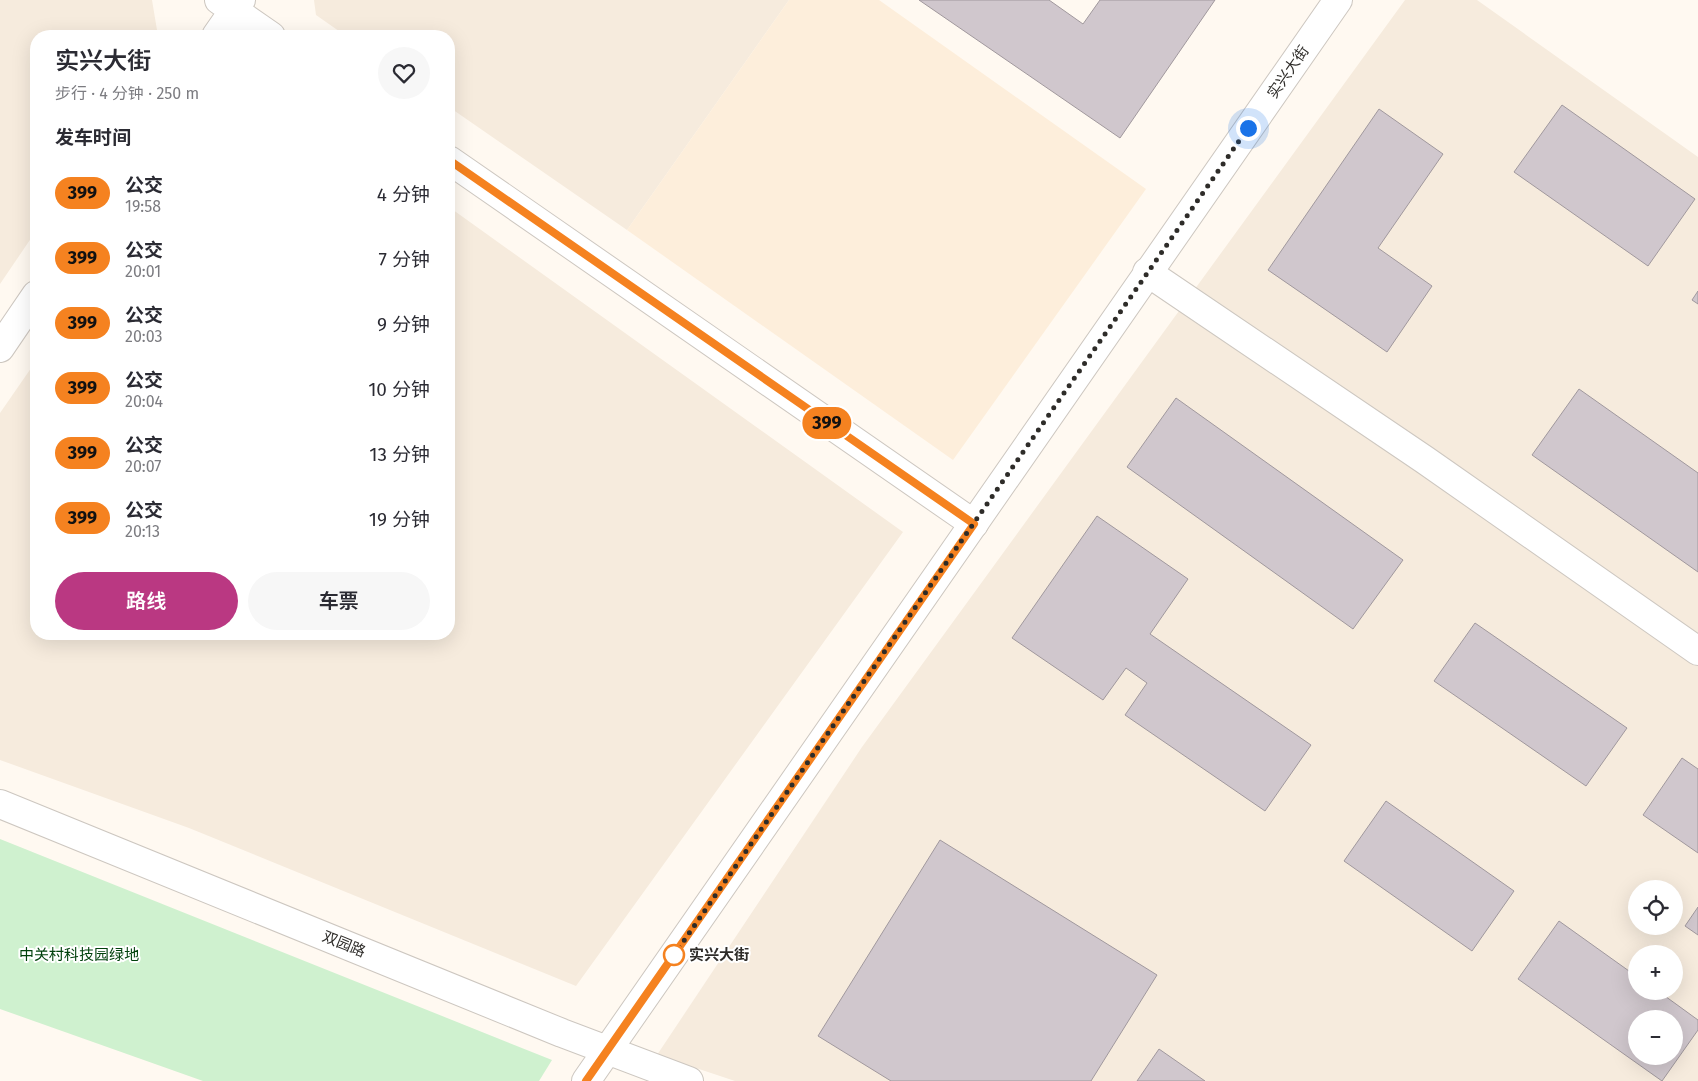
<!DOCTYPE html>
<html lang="zh">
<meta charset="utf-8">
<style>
body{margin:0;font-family:"Fira Sans","Noto Sans SC",sans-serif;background:#f7f7f7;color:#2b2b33;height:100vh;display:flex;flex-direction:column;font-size:19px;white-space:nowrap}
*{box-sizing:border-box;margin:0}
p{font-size:16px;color:#7c7c81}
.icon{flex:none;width:28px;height:28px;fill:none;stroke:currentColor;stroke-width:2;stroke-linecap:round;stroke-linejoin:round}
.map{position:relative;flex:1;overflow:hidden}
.side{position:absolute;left:30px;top:30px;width:425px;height:610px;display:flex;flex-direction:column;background:#fff;border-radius:20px;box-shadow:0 5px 20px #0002}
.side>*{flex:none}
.badge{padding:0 10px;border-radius:16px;font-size:18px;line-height:32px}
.tools{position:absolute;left:1628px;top:880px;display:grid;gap:10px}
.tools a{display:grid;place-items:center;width:55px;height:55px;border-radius:50%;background:#fff;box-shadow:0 5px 20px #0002;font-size:25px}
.you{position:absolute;width:25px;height:25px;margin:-12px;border:4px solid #fff;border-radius:50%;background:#1a73e8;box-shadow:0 0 0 8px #1a73e833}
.map>.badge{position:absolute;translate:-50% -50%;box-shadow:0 0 0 2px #fff}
h2{padding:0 25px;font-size:19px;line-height:45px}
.round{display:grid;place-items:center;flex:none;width:52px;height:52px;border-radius:26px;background:#f7f7f7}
.head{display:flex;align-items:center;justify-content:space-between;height:85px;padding:0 25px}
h1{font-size:24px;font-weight:600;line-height:38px}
.cta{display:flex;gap:10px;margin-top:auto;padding:10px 25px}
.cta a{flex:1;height:58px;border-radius:30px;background:#ba3882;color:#fff;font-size:20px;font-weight:600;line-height:58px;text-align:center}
.cta a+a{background:#f7f7f7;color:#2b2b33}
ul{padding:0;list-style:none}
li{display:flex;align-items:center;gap:15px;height:65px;padding:0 25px}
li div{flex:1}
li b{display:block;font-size:19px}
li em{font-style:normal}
li .badge{min-width:55px;font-weight:700;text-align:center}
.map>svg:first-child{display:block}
.built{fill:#f6ebdd;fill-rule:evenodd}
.medical{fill:#fdeedb}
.green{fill:#cff1cf}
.building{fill:#d0c7cd;stroke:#a0989d;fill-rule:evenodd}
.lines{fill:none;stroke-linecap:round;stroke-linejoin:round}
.minor-casing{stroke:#cdc7c0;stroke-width:30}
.tertiary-casing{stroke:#cdc7c0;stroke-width:30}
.minor{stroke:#fff;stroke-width:28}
.tertiary{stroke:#fff;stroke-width:28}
.line-casing{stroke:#fff;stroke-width:11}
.line{stroke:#f58220;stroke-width:8}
.walk{stroke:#2e2c29;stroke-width:5;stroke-dasharray:0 9}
.stop-dot{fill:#fff;stroke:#f58220;stroke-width:2.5}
.labels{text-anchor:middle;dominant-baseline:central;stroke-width:4;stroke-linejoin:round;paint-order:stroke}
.street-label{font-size:15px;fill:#2e2c29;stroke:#fff}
.park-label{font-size:15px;fill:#01410c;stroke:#fff}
.stop-label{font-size:15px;font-weight:bold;fill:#2e2c29;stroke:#fff;text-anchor:start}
</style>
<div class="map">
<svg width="1698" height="1081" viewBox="0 0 1698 1081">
<rect width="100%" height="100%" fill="#fff9f1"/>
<path class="built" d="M0 0H152L158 36H36V231L0 284Z
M314 0H789L627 230 449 107V36H346L316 15Z
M1405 0H1477L1698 157V1081H735L657 1055 862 747ZM1636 889H1674V926H1636ZM1636 954H1674V991H1636ZM1636 1019H1674V1056H1636Z
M449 207 903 532 576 986 189 828 0 760V413L36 361V634H449Z"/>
<path class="medical" d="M789 0H879L1146 189 953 460 627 230Z"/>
<path class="green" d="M0 839 552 1060 539 1081H203L0 1009Z"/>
<path class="building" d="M919 0H1049L1083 24 1100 0H1215L1120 138Z
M1562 105 1695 199 1648 266 1514 172Z
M1379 109 1443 154 1378 248 1432 286 1387 352 1268 270Z
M1698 291V304L1692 300Z
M1579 389 1698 473V572L1532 455Z
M1176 398 1403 560 1353 629 1127 467Z
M1097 516 1188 579 1150 634 1311 745 1265 811 1125 715 1147 683 1126 668 1103 700 1012 638Z
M1475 623 1627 728 1586 786 1434 681Z
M1682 758 1698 769V853L1643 815Z
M1386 801 1514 891 1472 951 1344 861Z
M940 840 1157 975 1091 1081H891L818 1036Z
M1698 907V935L1685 926Z
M1559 921 1636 976V991H1658L1698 1020V1030L1662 1081 1518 979ZM1636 1019H1674V1056H1636Z
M1159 1049 1205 1081H1137Z"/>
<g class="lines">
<defs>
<path id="minor" d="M219 0 271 36
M216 36 241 0
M449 160 974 524
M1147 272 1425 460 1698 651
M0 348 36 295"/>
<path id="tertiary" d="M0 804 562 1033 689 1081
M586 1081 1338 0"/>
</defs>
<use href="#minor" class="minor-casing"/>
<use href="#tertiary" class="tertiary-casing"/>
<use href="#minor" class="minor"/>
<use href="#tertiary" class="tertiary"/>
</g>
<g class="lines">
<defs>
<path id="line" d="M449 160 974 524 586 1081"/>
</defs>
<use href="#line" class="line-casing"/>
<use href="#line" class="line"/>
<path class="walk" d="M674 955 1248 128"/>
</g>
<circle class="stop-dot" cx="674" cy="955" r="10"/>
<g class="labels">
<g class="street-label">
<text transform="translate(1288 72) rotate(-55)">实兴大街</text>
<text transform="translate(344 944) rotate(22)">双园路</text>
</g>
<g class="park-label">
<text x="79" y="955">中关村科技园绿地</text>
</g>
<g class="stop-label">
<text x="689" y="955">实兴大街</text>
</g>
</g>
</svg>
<div class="tools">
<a><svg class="icon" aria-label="locate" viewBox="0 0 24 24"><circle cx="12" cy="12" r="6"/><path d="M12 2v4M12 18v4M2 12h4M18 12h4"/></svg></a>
<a>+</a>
<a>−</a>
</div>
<div class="you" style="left:1248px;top:128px"></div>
<b class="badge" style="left:827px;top:423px;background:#f58220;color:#111">399</b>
<section class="side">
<div class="head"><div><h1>实兴大街</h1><p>步行 · 4 分钟 · 250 m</p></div><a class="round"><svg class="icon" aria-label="heart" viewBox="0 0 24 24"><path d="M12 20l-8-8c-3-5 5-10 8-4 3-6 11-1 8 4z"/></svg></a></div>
<h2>发车时间</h2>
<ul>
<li><span class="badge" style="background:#f58220;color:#111">399</span><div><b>公交</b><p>19:58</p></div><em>4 分钟</em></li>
<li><span class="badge" style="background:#f58220;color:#111">399</span><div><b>公交</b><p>20:01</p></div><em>7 分钟</em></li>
<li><span class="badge" style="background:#f58220;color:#111">399</span><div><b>公交</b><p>20:03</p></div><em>9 分钟</em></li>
<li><span class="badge" style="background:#f58220;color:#111">399</span><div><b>公交</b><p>20:04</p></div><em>10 分钟</em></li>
<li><span class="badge" style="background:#f58220;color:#111">399</span><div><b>公交</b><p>20:07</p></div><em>13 分钟</em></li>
<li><span class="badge" style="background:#f58220;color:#111">399</span><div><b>公交</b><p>20:13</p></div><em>19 分钟</em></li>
</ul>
<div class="cta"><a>路线</a><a>车票</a></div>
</section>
</div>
